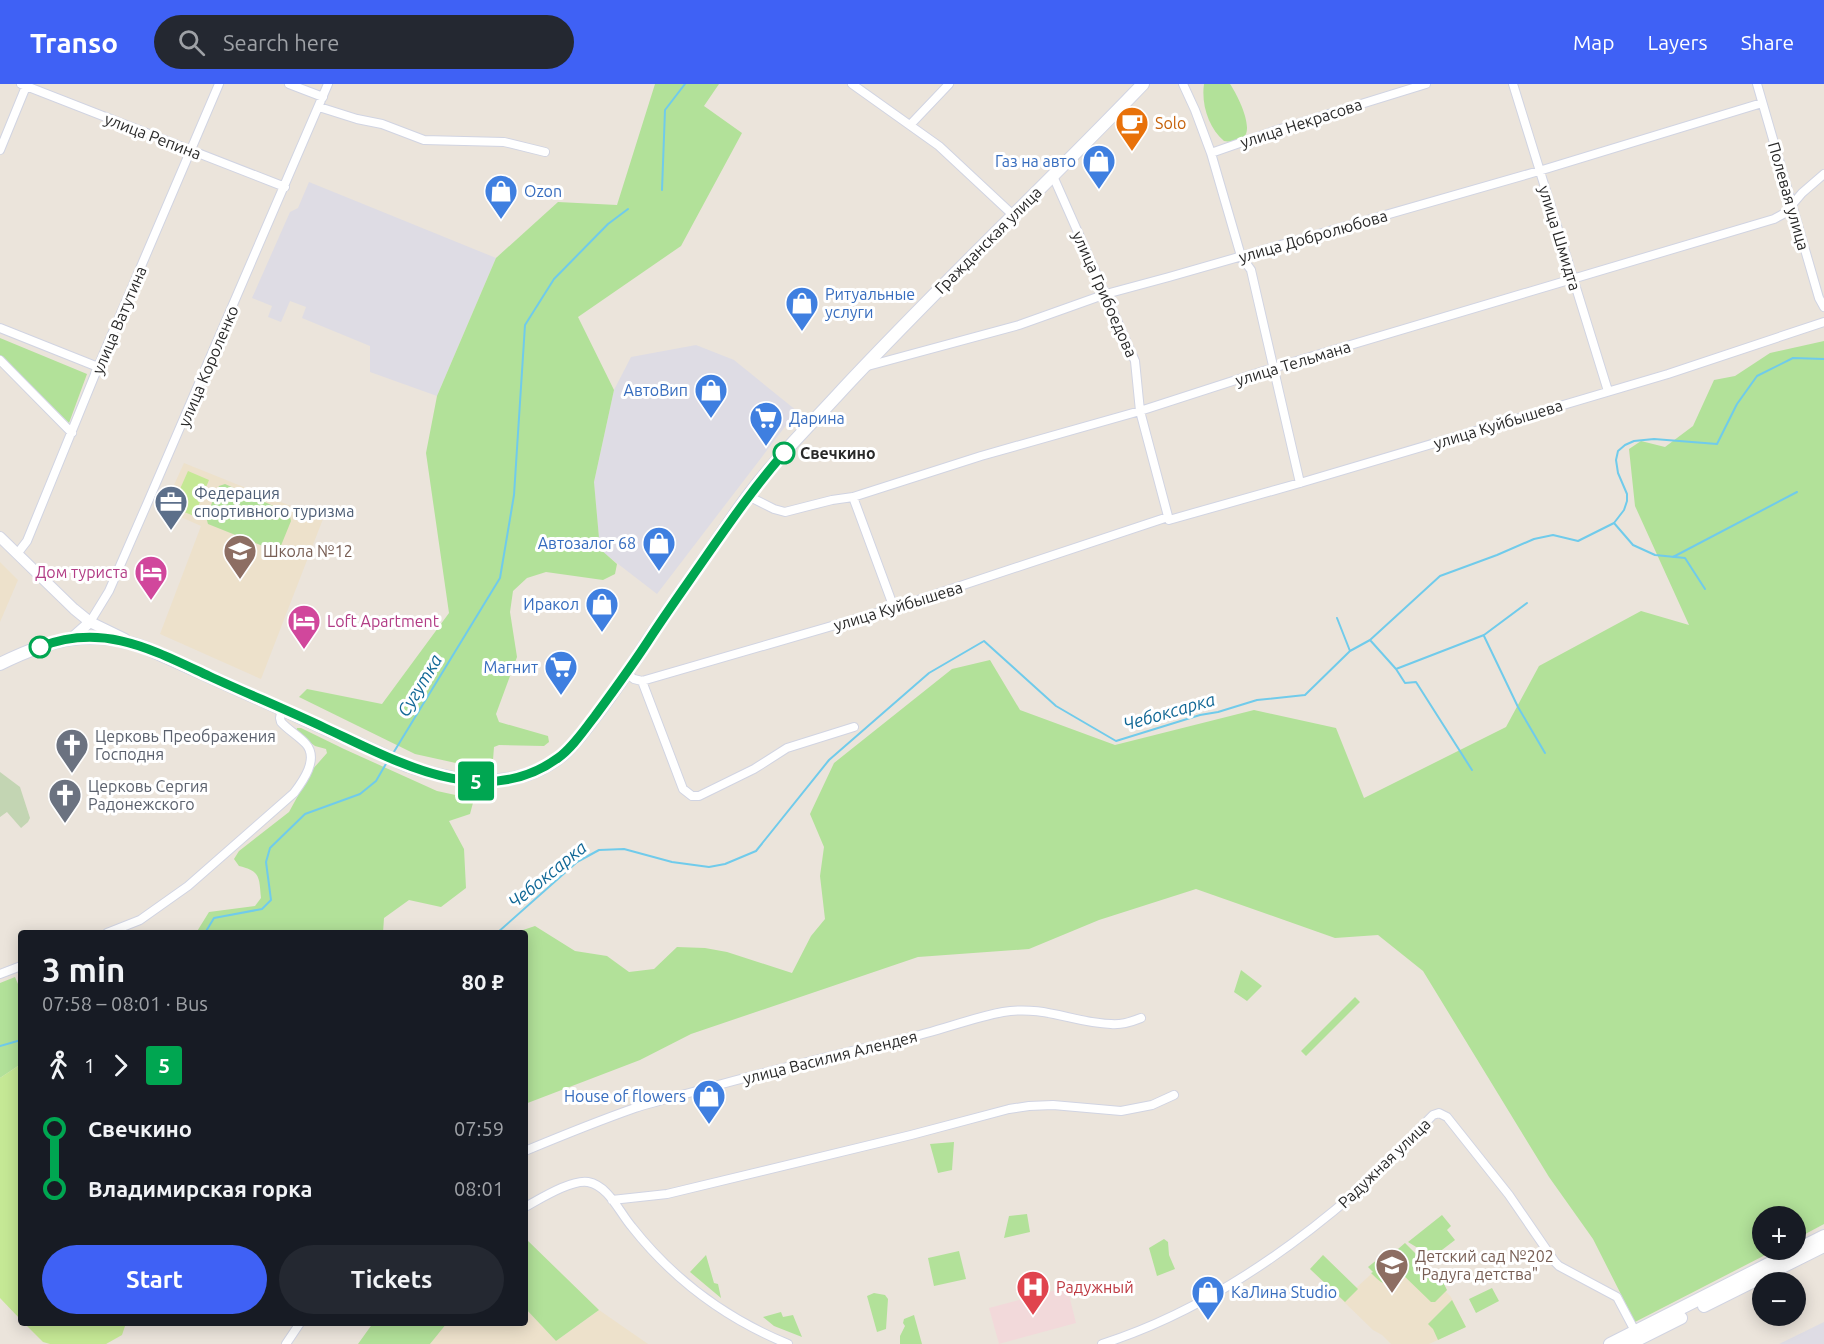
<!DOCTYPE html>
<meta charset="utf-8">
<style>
body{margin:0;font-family:Ubuntu,sans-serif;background:#242831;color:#f1f3f6;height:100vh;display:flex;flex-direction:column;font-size:22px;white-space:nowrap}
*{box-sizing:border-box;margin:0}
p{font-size:20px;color:#9ea1a6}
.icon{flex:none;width:33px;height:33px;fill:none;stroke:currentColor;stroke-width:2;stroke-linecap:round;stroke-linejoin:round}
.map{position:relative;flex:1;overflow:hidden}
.drawer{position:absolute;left:18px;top:846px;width:510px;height:396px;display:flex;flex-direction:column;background:#171b24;border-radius:6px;box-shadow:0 3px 15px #0003}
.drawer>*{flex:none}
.badge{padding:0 12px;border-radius:4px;font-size:21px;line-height:39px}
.buttons{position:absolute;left:1752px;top:1122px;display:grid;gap:12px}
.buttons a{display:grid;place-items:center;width:54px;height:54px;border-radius:50%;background:#171b24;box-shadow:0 3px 15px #0003;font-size:30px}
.map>.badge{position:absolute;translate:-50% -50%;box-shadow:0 0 0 3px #fff}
.legs{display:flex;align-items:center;gap:9px;height:66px;padding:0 24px;font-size:20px}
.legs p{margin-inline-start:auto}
.head{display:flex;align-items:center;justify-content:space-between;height:102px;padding:0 24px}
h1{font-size:33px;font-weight:600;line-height:45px}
.action{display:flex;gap:12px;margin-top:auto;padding:12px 24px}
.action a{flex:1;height:69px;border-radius:36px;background:#3f61f5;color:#fff;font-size:24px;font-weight:600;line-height:69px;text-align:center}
.action a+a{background:#242831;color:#f1f3f6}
ul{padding:0 24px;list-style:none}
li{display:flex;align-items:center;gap:21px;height:60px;font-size:22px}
li i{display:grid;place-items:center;width:9px;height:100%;margin:0 8px;background:currentColor}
li i::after{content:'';width:15px;height:15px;margin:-8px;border:4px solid;border-radius:50%;background:#171b24}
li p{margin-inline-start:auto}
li:first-child i{background:linear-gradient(#0000 50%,currentColor 0)}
li:last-child i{background:linear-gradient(currentColor 50%,#0000 0)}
header{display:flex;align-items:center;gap:36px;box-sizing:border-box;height:84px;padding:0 30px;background:#3f61f5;color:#fff}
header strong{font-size:28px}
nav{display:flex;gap:33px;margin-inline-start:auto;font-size:21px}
.search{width:420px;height:54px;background:#242831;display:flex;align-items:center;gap:15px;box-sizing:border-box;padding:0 21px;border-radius:33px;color:#9ea1a6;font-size:22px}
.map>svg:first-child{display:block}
.industrial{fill:#dedce4}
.education{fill:#ede1cb}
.medical{fill:#f2d9da}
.green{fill:#b2e199}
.cemetery{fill:#c3d5b3}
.pitch{fill:#c5e895}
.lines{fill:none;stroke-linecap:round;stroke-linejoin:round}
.stream{stroke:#70cbeb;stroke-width:2}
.minor-casing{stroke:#d1d4e2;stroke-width:10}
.tertiary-casing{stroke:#d1d4e2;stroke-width:12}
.secondary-casing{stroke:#d1d4e2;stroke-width:14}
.minor{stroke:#fff;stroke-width:8}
.tertiary{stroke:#fff;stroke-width:10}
.secondary{stroke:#fff;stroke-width:12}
.line-1-casing{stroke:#fff;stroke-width:14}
.line-1{stroke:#00a651;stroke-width:9}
.stop-1-dot{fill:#fff;stroke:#00a651;stroke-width:3}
.labels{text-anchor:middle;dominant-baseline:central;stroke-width:6;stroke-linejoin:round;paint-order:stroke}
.food-label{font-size:16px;fill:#c56008;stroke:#fff;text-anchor:start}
.street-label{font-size:16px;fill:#292929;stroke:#fff}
.shop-label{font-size:16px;fill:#366cbe;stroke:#fff;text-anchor:end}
.stop-label{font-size:16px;font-weight:bold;fill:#292929;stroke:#fff;text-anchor:start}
.service-label{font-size:16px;fill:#4e5e75;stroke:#fff;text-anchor:start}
.education-label{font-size:16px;fill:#785e54;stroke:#fff;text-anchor:start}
.hotel-label{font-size:16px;fill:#b23c85;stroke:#fff;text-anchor:end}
.worship-label{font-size:16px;fill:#5b616d;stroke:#fff;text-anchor:start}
.health-label{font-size:16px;fill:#be3a42;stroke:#fff;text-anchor:start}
.water-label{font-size:18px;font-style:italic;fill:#116896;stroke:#fff}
</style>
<header>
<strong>Transo</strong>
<div class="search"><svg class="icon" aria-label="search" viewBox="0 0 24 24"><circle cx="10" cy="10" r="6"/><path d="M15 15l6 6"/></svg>Search here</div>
<nav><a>Map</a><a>Layers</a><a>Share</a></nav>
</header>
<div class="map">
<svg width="1824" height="1260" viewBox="0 0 1824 1260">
<rect width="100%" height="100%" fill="#ebe4db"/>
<path class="industrial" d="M309 98 496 174 437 312 370 288V262L302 234 306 223 290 217 281 238 268 233 272 222 252 214 290 128 298 124Z
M696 261 734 276 797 327 657 510 600 466 594 398 614 306 631 273Z
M1824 1238V1260H1779Z"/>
<path class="education" d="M184 379 323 435 261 595 160 550 201 442 163 425Z
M0 478 18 496 0 538Z
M1405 1159 1442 1196 1447 1206 1446 1208 1451 1213 1466 1243 1429 1260H1391L1382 1251 1373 1246 1310 1185 1323 1171 1356 1204Z
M525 1224 556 1257 599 1226 648 1260H430L447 1239H525Z"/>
<path class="medical" d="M1067 1203 1076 1239 999 1260 989 1224Z"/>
<path class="green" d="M655 0H719L704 22 742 49 681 162 578 233 614 306 594 398 600 465 617 480 615 490 603 496 546 488 527 494 513 507 510 528 517 573 496 630 499 638 548 652 549 658 544 662 499 661 494 663 493 676 474 683 415 670 299 613 307 605 382 620 449 529 426 369 437 312 496 174 558 118 617 121Z
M1204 0H1230C1237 10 1255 45 1243 54 1238 59 1230 58 1224 57 1209 44 1201 21 1204 0Z
M0 254 87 290 69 339 0 272Z
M1824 257V1140L1796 1155V1132H1762V1166H1775L1635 1238 1593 1155 1549 1093 1423 887 1378 851 1335 854 1196 805 1099 836 1029 865 918 873 691 950 640 976 525 1020V849H514L535 842 575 867 607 872 629 888 654 885 677 863 705 864 727 868 792 889 811 852 825 835 820 792 824 763 810 730 834 679 952 585 990 576 1020 626 1115 661 1254 626 1336 644 1364 714 1506 643 1539 582 1641 527 1689 541 1635 422 1629 365 1641 357 1665 363 1693 342 1714 296 1735 292 1770 269Z
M225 400 289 429 291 437 280 464 273 466 208 440 206 433 219 402Z
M297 644H301L344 665 437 707 474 715 470 730 449 737 464 765 466 804 441 823 409 816 384 834 383 849H196L209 828 255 822 261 814C259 794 261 787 239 782L234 775 239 767 289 728 312 686 327 669 326 665 315 662 296 648Z
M1241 886 1262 902 1247 917 1234 908Z
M15 893 21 907V980L0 994V899Z
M1355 913 1360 918 1306 972 1301 967Z
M954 1058 952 1086 938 1089 930 1060Z
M1027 1130 1030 1148 1004 1154 1009 1132Z
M1442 1131 1451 1142 1447 1146 1455 1156 1438 1169H1426L1408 1158Z
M525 1154 599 1226 556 1257 525 1224Z
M1164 1155 1168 1158 1169 1171 1175 1185 1157 1192 1149 1164Z
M1405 1159 1442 1196 1447 1206 1435 1218H1431L1400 1188C1386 1201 1387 1205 1371 1189L1373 1188 1368 1183 1388 1167 1391 1171Z
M959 1167 966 1195 934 1202 928 1174Z
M706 1171 714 1199 718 1200 721 1214 690 1188Z
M1323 1171 1358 1205 1345 1218 1310 1185Z
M1492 1204 1499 1217 1476 1229 1469 1215Z
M874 1209 885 1211 888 1215 886 1245 877 1248 867 1212Z
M1452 1216 1466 1243 1438 1256 1433 1245 1428 1240Z
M781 1228 783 1233 793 1231 802 1253 774 1242 763 1233Z
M914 1231 922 1260H900V1252L905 1242 903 1239 904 1235Z
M373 1239H447L430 1260H358Z"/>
<path class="cemetery" d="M0 688 20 703 30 734 28 738 21 744 7 728 0 733Z"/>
<path class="pitch" d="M188 387 209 396 194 432 172 423Z
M21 980V1236L0 1214V994Z
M24 1239H126L122 1251 106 1260H50L43 1258Z"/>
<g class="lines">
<path class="stream" d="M662 106 665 26 685 0
M1614 439 1633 461 1655 471 1685 474 1705 505
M1673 473 1797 408
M1337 534 1350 567
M1484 552 1518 623 1545 669
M1370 556 1396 585 1484 551 1527 519
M1396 585 1405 599 1416 598 1472 686
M392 671 500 494 514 411 525 241 554 195 608 140 628 125
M205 849 214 834 262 825 271 816 266 778 270 764 305 730 360 710 376 697 387 678
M497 849 577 778 599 766 624 765 672 778 709 783 725 780 756 767 829 676 929 589 984 557 1056 622 1116 657 1200 631 1218 628 1257 616 1305 611 1350 567 1370 556 1440 492 1497 471 1534 455 1553 451 1578 457 1614 439 1624 426 1627 417V410L1618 389 1616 376 1618 367 1625 361 1634 357 1654 355 1717 360 1737 320 1757 292 1793 274 1824 275
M0 962 21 956"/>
<defs>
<path id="minor" d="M21 0 285 103
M289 0 323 13
M852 0 939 62 1013 131
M1183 0 1195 26 1211 69 1241 172 1251 186 1300 399
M1513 0 1608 307
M1757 0 1819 214 1824 223
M319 23 357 35 382 40 424 56 504 58 545 68
M910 41 949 0
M0 66 27 0
M1211 69 1277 46 1426 0
M1053 92 1135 277 1140 327 1169 436 1300 399 1668 290 1824 238
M0 244 98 283
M0 276 72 349
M864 283 1019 241 1106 210 1169 193 1539 87 1762 19
M748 412 774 425 785 428 832 416 853 413 981 372 1140 327 1273 284 1774 135 1785 129 1802 109 1824 90
M853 413 894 524
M17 470 27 457 98 283 219 0
M90 538 109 507 147 420 328 0
M627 590 634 595 642 597 894 524 1168 433
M642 597 683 705 692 712H699L754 685 787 664 854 643
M107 849 140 836 188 802 294 709C303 697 319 675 306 660 299 652 288 646 281 638L280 634 282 624
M0 890 21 882
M525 1067C561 1052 598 1037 635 1024 656 1017 679 1012 700 1006 769 987 838 970 907 954 939 947 971 934 1003 928 1045 921 1073 939 1111 940 1121 941 1131 938 1141 934
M612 1116 667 1110 911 1051 1009 1025 1029 1022 1053 1021 1121 1027 1152 1021 1174 1011
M525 1123C540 1115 572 1095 588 1098 609 1102 619 1128 632 1143 673 1195 727 1235 788 1260
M286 1260 300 1239
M1102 1260C1196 1230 1281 1173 1355 1109 1383 1085 1407 1057 1433 1031L1439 1029 1447 1033 1509 1111 1555 1178 1559 1182 1617 1213 1635 1247"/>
<path id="tertiary" d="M0 453 74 525 90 538 125 555
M72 554 90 538"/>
<path id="secondary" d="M0 580C50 555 92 544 146 564L408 682C457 699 516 707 560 673 575 661 586 644 598 629 616 605 633 580 649 555 668 526 689 497 709 468 725 445 740 421 758 399 784 366 815 336 843 305 940 201 1044 103 1143 0
M1704 1222 1824 1162
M1610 1260 1824 1152
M1629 1260 1681 1234"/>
</defs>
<use href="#minor" class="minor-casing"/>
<use href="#tertiary" class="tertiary-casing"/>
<use href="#secondary" class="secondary-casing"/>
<use href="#minor" class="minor"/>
<use href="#tertiary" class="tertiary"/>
<use href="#secondary" class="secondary"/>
</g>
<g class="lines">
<defs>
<path id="line-1" d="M40 563C103 538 153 566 209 592 248 610 287 626 325 644 396 677 484 728 558 674 573 663 584 646 595 632 615 605 634 579 652 551 669 525 687 500 705 474 730 438 755 402 784 369"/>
</defs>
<use href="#line-1" class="line-1-casing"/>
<use href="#line-1" class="line-1"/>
</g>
<defs>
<symbol id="cafe-pin" viewBox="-11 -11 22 30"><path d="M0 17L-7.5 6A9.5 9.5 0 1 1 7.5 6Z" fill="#e8710a" stroke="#fff"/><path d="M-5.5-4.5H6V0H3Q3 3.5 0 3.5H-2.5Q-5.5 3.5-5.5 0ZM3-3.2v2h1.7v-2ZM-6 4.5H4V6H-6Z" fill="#fff"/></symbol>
<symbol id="shop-pin" viewBox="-11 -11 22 30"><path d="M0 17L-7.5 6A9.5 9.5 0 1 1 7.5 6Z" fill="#3f7fe0" stroke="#fff"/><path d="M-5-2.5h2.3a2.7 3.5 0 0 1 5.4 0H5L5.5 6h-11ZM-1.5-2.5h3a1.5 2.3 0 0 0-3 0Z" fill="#fff"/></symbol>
<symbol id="supermarket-pin" viewBox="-11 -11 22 30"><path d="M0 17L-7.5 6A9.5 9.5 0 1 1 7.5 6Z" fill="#3f7fe0" stroke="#fff"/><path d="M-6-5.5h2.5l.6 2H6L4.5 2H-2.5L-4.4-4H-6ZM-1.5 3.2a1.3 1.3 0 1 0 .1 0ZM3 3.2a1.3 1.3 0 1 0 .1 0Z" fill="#fff"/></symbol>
<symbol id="office-pin" viewBox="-11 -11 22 30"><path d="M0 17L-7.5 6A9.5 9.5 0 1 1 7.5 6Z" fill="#5c6f8a" stroke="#fff"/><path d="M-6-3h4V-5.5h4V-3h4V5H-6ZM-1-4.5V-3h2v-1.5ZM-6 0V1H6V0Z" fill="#fff"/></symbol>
<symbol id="school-pin" viewBox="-11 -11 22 30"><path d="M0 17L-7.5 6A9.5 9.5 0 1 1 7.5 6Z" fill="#8d6e63" stroke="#fff"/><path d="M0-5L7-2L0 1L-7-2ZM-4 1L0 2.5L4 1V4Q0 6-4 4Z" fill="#fff"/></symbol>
<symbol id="hotel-pin" viewBox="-11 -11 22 30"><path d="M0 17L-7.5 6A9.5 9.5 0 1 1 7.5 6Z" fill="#d1479c" stroke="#fff"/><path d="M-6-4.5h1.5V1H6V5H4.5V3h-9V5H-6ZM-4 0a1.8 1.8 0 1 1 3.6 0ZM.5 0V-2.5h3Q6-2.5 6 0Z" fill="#fff"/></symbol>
<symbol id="church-pin" viewBox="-11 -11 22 30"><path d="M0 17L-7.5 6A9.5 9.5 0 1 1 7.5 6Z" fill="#6b7280" stroke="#fff"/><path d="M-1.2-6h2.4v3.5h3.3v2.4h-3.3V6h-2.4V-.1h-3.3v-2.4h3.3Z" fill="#fff"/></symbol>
<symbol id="hospital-pin" viewBox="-11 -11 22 30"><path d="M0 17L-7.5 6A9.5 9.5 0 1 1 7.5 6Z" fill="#e0444e" stroke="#fff"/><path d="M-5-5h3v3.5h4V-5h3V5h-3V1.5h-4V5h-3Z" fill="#fff"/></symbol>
</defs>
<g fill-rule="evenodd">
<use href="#cafe-pin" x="1113" y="20" width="38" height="52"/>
<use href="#shop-pin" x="1080" y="58" width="38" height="52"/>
<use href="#shop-pin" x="482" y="88" width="38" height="52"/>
<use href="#shop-pin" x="783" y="200" width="38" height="52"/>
<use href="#shop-pin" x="692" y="287" width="38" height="52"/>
<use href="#supermarket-pin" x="747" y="315" width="38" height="52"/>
<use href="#office-pin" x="152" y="399" width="38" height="52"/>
<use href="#shop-pin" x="640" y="440" width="38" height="52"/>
<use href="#school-pin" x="221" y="448" width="38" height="52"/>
<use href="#hotel-pin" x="132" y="469" width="38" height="52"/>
<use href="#shop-pin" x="583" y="501" width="38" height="52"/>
<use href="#hotel-pin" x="285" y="518" width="38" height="52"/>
<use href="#supermarket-pin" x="542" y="564" width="38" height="52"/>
<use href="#church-pin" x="53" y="642" width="38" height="52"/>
<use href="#church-pin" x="46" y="692" width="38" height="52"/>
<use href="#shop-pin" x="690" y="993" width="38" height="52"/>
<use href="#school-pin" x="1373" y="1162" width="38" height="52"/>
<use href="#hospital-pin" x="1014" y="1184" width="38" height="52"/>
<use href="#shop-pin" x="1189" y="1189" width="38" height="52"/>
</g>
<g class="stop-1-dot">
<circle cx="784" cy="369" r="10"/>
<circle cx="40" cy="563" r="10"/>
</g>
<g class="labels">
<g class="food-label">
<text x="1155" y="39">Solo</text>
</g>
<g class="street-label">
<text transform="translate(1301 39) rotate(-18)">улица Некрасова</text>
<text transform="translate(153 52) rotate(21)">улица Репина</text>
<text transform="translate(1789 112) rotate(74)">Полевая улица</text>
<text transform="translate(1313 152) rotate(-16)">улица Добролюбова</text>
<text transform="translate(1560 154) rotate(73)">улица Шмидта</text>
<text transform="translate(988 156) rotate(-45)">Гражданская улица</text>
<text transform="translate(1105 210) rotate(66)">улица Грибоедова</text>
<text transform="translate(119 236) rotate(-67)">улица Ватутина</text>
<text transform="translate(1293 279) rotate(-17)">улица Тельмана</text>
<text transform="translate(208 282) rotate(-67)">улица Короленко</text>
<text transform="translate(1498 340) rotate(-17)">улица Куйбышева</text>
<text transform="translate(898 522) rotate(-17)">улица Куйбышева</text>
<text transform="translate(830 973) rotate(-14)">улица Василия Алендея</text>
<text transform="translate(1384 1079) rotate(-44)">Радужная улица</text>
</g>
<g class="shop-label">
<text x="1076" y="77">Газ на авто</text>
<text x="524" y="107" text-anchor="start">Ozon</text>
<text x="825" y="210" text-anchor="start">Ритуальные<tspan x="825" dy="18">услуги</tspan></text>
<text x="688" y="306">АвтоВип</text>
<text x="789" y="334" text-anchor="start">Дарина</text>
<text x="636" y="459">Автозалог 68</text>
<text x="579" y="520">Иракол</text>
<text x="538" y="583">Магнит</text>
<text x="686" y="1012">House of flowers</text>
<text x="1231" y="1208" text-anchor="start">КаЛина Studio</text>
</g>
<g class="stop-label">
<text x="800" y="369">Свечкино</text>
</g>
<g class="service-label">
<text x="194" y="409">Федерация<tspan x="194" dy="18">спортивного туризма</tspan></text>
</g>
<g class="education-label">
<text x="263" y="467">Школа №12</text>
<text x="1415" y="1172">Детский сад №202<tspan x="1415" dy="18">"Радуга детства"</tspan></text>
</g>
<g class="hotel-label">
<text x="128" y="488">Дом туриста</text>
<text x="327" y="537" text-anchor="start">Loft Apartment</text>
</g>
<g class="worship-label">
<text x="95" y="652">Церковь Преображения<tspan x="95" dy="18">Господня</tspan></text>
<text x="88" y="702">Церковь Сергия<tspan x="88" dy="18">Радонежского</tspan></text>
</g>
<g class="health-label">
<text x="1056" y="1203">Радужный</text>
</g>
<g class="water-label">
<text transform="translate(419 601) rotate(-59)">Сугутка</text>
<text transform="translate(1169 627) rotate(-16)">Чебоксарка</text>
<text transform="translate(547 790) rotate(-39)">Чебоксарка</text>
</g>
</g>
</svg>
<div class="buttons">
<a>+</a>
<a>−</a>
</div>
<b class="badge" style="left:476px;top:697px;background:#00a651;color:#fff">5</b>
<section class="drawer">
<div class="head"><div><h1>3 min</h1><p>07:58 – 08:01 · Bus</p></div><b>80 ₽</b></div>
<div class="legs"><svg class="icon" aria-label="walk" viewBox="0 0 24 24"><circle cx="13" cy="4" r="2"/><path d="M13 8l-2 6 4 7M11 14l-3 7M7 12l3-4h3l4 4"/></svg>1<svg class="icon" aria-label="forward" viewBox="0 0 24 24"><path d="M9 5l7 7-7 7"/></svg><b class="badge" style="background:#00a651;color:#fff">5</b></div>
<ul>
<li><i style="color:#00a651"></i><b>Свечкино</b><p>07:59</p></li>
<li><i style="color:#00a651"></i><b>Владимирская горка</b><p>08:01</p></li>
</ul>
<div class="action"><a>Start</a><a>Tickets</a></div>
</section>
</div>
